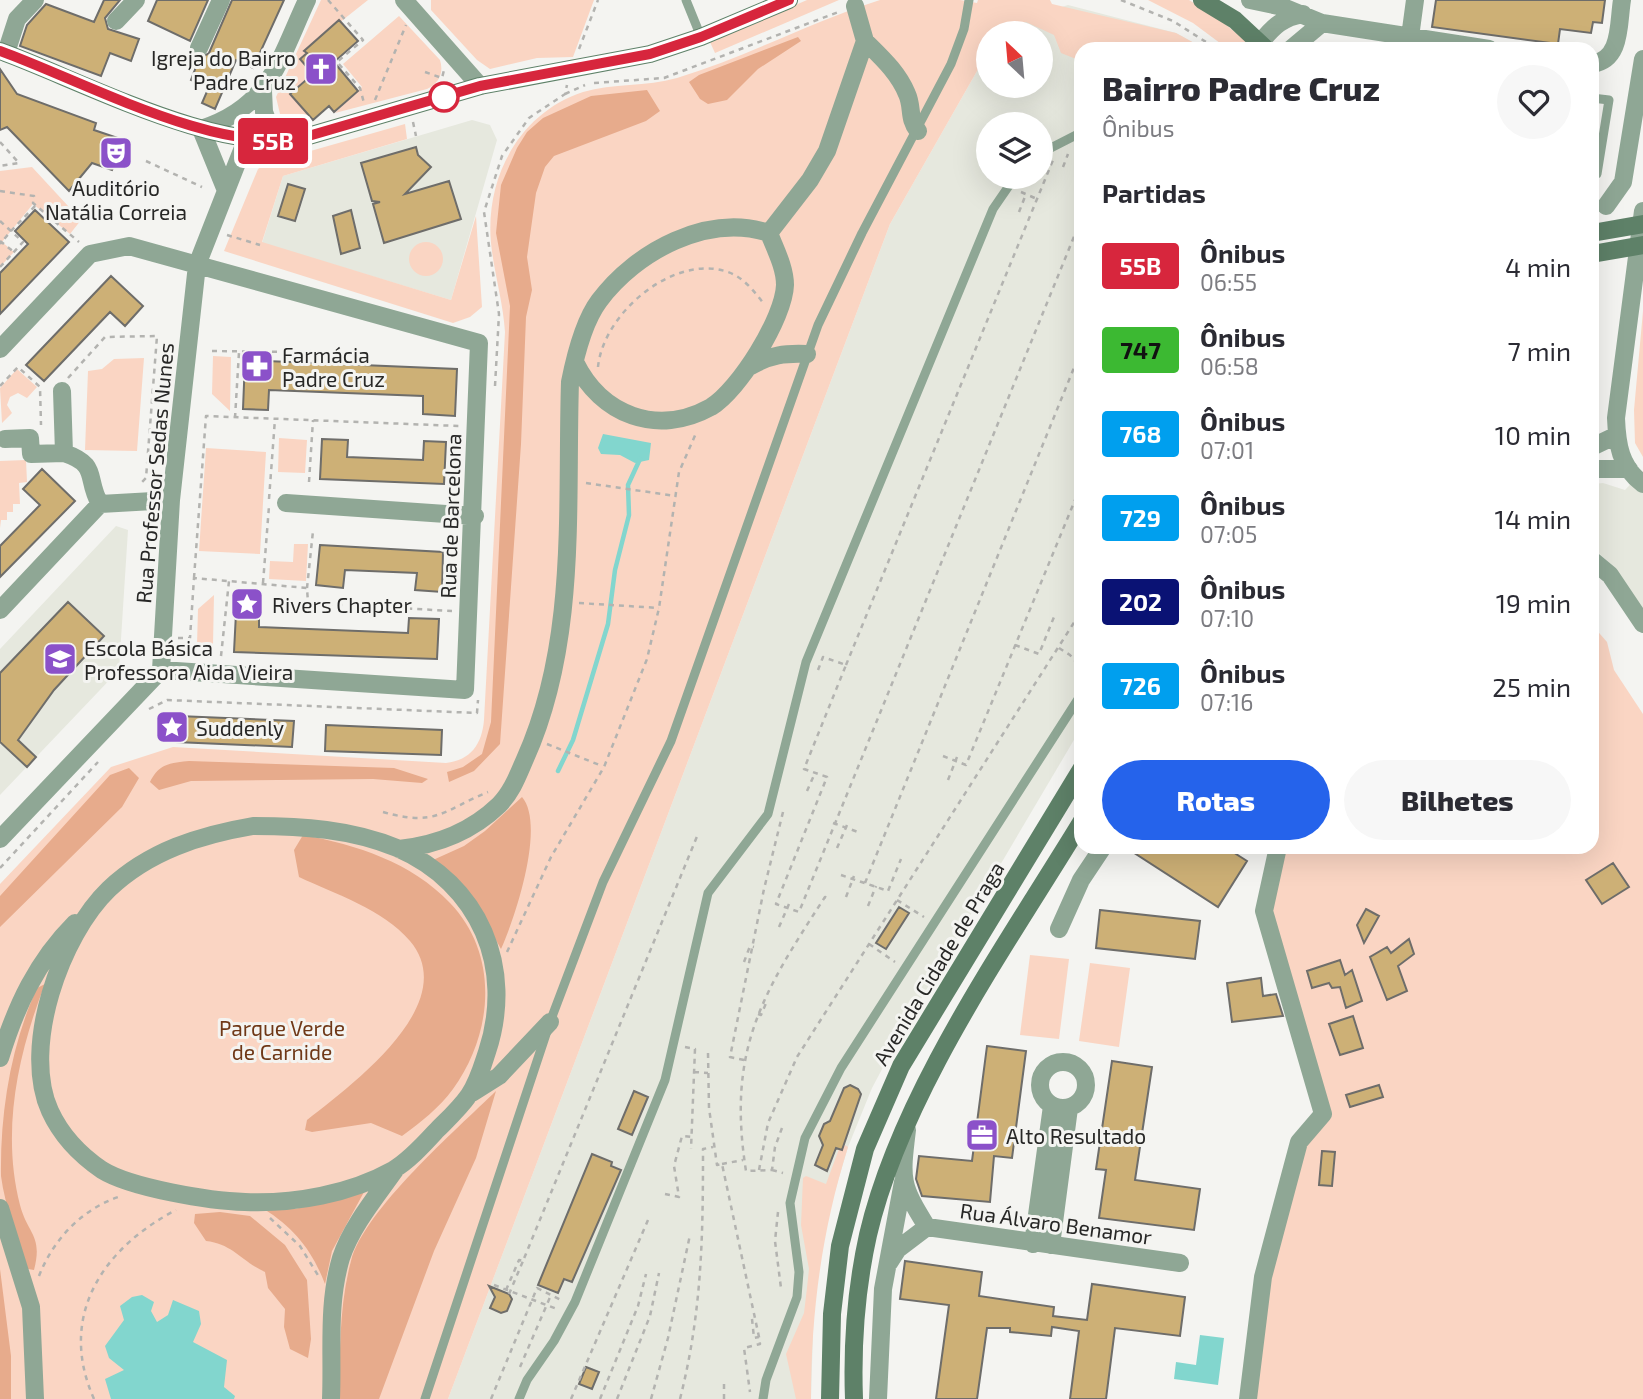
<!DOCTYPE html>
<html lang="pt">
<meta charset="utf-8">
<style>
body{margin:0;font-family:"Exo 2",sans-serif;background:#f7f7f7;color:#2b2b33;height:100vh;display:flex;flex-direction:column;font-size:26px;white-space:nowrap}
*{box-sizing:border-box;margin:0}
p{font-size:23px;color:#7c7c81}
.icon{flex:none;width:38px;height:38px;fill:none;stroke:currentColor;stroke-width:2;stroke-linecap:round;stroke-linejoin:round}
.map{position:relative;flex:1;overflow:hidden}
.drawer{position:absolute;left:1074px;top:42px;width:525px;height:812px;display:flex;flex-direction:column;background:#fff;border-radius:21px;box-shadow:0 7px 28px #0002}
.drawer>*{flex:none}
.badge{padding:0 14px;border-radius:5px;font-size:24px;line-height:46px}
.needle{width:46px;rotate:334deg}
.fabs{position:absolute;left:976px;top:21px;display:grid;gap:14px}
.fabs a{display:grid;place-items:center;width:77px;height:77px;border-radius:50%;background:#fff;box-shadow:0 7px 28px #0002;font-size:35px}
.map>.badge{position:absolute;translate:-50% -50%;box-shadow:0 0 0 4px #fff}
h2{padding:0 28px;font-size:26px;line-height:63px}
.round{display:grid;place-items:center;flex:none;width:74px;height:74px;border-radius:37px;background:#f7f7f7}
.overview{display:flex;align-items:center;justify-content:space-between;height:119px;padding:0 28px}
h1{font-size:33px;font-weight:800;line-height:52px}
.cta{display:flex;gap:14px;margin-top:auto;padding:14px 28px}
.cta a{flex:1;height:80px;border-radius:42px;background:#2563eb;color:#fff;font-size:28px;font-weight:800;line-height:80px;text-align:center}
.cta a+a{background:#f7f7f7;color:#2b2b33}
ul{padding:0;list-style:none}
li{display:flex;align-items:center;gap:21px;height:84px;padding:0 28px}
li div{flex:1}
li b{display:block;font-size:26px}
li em{font-style:normal}
li .badge{min-width:77px;font-weight:700;text-align:center}
.map>svg:first-child{display:block}
.built{fill:#e6e8de;fill-rule:evenodd}
.green{fill:#fad5c3}
.forest{fill:#e7ab8c}
.water{fill:#82d6ce}
.lines{fill:none;stroke-linecap:round;stroke-linejoin:round}
.stream{stroke:#82d6ce;stroke-width:4.5}
.building{fill:#cdb076;stroke:#6e6d6a;stroke-width:2}
.path{stroke:#b3b3b0;stroke-width:2.5;stroke-dasharray:5 5;stroke-linecap:butt}
.lane{stroke:#8fa795;stroke-width:9}
.street{stroke:#8fa795;stroke-width:18}
.secondary{stroke:#5e8168;stroke-width:18}
.line-casing{stroke:#fff;stroke-width:16}
.line{stroke:#d7263d;stroke-width:10}
.stop-dot{fill:#fff;stroke:#d7263d;stroke-width:3.5}
.labels{text-anchor:middle;dominant-baseline:central;stroke-width:6;stroke-linejoin:round;paint-order:stroke}
.poi-label{font-size:21px;fill:#272726;stroke:#f4f4f1;text-anchor:start}
.street-label{font-size:21px;fill:#272726;stroke:#f4f4f1}
.park-label{font-size:21px;fill:#6f3817;stroke:#f4f4f1}
</style>
<div class="map">
<svg width="1643" height="1399" viewBox="0 0 1643 1399">
<rect width="100%" height="100%" fill="#f4f4f1"/>
<path class="built" d="M1068 5 1176 33 1205 49H1082L1081 728 905 1026 872 1088 848 1147 828 1215 814 1298 811 1399H448L890 224 989 50V86H1041V33H998L1006 25ZM989 124H1041V177H989Z
M472 120 490 125 497 140 451 300 262 243 283 176Z
M1643 471V610L1615 568 1593 548V484L1603 483 1625 490Z
M116 526 128 530 119 670 0 795V649Z"/>
<path class="green" d="M321 0H368L305 50 307 53 300 59 313 74 290 94 313 120 294 123 280 114 276 97Z
M431 0H594L573 57 537 58 490 69 477 60 431 10Z
M807 0H839L715 53 710 42Z
M880 0H960L977 3 978 0H1050L1052 4 1176 33 1205 49H1082L1081 61 1061 53 1054 35 1026 22 998 33H989V50L890 224 448 1399H0V884L111 767 173 747 446 763C471 760 482 744 484 720L505 332C503 301 494 273 491 243 485 178 519 113 583 92 613 83 646 87 677 78 746 57 811 22 880 0Z
M1148 0H1189L1215 16 1256 49H1228L1193 23Z
M399 16 440 60C444 73 439 83 427 89L335 113 362 87 343 64Z
M405 124 407 139 283 176 262 242 451 300 476 216 482 307 470 317 453 323 224 251 258 169 271 160 284 161 285 155 300 154Z
M32 167 81 220 70 234 33 204 2 242 14 252 0 267V171Z
M409 259a17 17 0 1 1 34 0a17 17 0 1 1-34 0Z
M1643 311V457L1635 443 1634 410Z
M213 356 231 357 230 411 212 394Z
M144 358 137 451 85 450 88 371 102 369 114 359Z
M17 369 37 387 27 398 18 393 10 397 7 405 12 413 2 423 0 388Z
M279 438 307 440 305 473 278 472Z
M206 448 266 452 260 554 199 551Z
M26 460 27 482 19 483 20 504H13V512H7V520H1L0 528V461Z
M294 544H308L306 581 269 579 270 561 293 562Z
M214 595 213 645H197L198 609Z
M1593 626 1607 642 1614 670 1643 714V1399H1253L1273 1265 1305 1148 1329 1113 1270 912 1284 847H1592Z
M1030 955 1069 959 1059 1039 1020 1035Z
M1090 963 1130 968 1119 1047 1079 1041Z
M845 1145 848 1147C822 1230 811 1311 811 1399H796L786 1354 804 1313 807 1288 809 1269 801 1225 803 1178 806 1176 826 1184 839 1149 842 1150Z"/>
<path class="forest" d="M798 37 801 41 758 69 727 100 708 104 700 99 689 82 699 75Z
M647 90 660 111 646 121 554 156 545 167 536 193 527 257 532 290 526 317 521 444 500 744 474 771 449 782 447 772 463 767 482 754 491 722 510 306 496 233 501 185 517 148 527 132 543 118 591 96Z
M189 761 394 768 428 779 422 783 373 779 191 781 159 790 150 782C159 764 169 763 189 761Z
M129 768 139 778 122 807 0 927V896L110 775Z
M522 797C546 825 515 918 501 949L467 889 433 860 464 846 485 831Z
M303 835C357 845 411 862 450 903 500 955 493 1034 453 1089 439 1108 421 1122 402 1136L371 1123 312 1132 305 1130 307 1120C350 1086 463 1004 410 941 383 909 335 894 299 877L294 850Z
M45 984C18 1053 1 1131 20 1205 28 1235 43 1235 34 1270L28 1269C18 1240 5 1207 1 1176 0 1112 11 1045 37 988Z
M496 1091 476 1158 434 1251 379 1399H339C340 1354 339 1305 351 1261 364 1210 457 1129 496 1091Z
M364 1192 332 1251 325 1284C312 1250 294 1228 264 1209H295Z
M220 1212 250 1216 285 1245 307 1280 311 1339 308 1358 290 1349 284 1327 285 1309 268 1288 265 1272C241 1261 233 1244 206 1241L194 1223 195 1214Z
M0 1269 11 1356V1399H0Z"/>
<path class="water" d="M603 434 651 443 649 460 635 463 620 455 601 454 598 448Z
M142 1295 154 1302 151 1311 157 1322 168 1315 173 1300 199 1311 201 1324 193 1342 227 1360 224 1387 235 1396 234 1399H111L105 1379 124 1370 109 1358 105 1346 124 1320 120 1306 132 1297Z
M1200 1335 1224 1338 1218 1385 1174 1379 1176 1362 1196 1365Z"/>
<g class="lines">
<path class="stream" d="M558 771 573 740 608 624 615 570 629 515 628 485 640 459"/>
</g>
<path class="building" d="M104 0H120L105 18 108 29 139 39 131 61 110 53 101 76 20 46 27 25 46 4 94 22Z
M157 0H208L190 41 148 21Z
M232 0H284L253 68 236 60 215 109 202 103 209 87 191 80 199 59 209 53Z
M1436 0H1605L1602 23 1593 22 1591 33 1560 29 1558 44 1432 27Z
M339 20 358 41 334 62 358 91 334 112 329 106 313 120 290 94 313 74 300 59 307 53 304 51Z
M0 69 17 94 96 123 94 130 130 142 122 164 115 163 112 170 92 163 69 191 7 127 0 130Z
M416 147 418 155 431 167 405 194 449 181 461 219 384 243 373 204 380 202 372 201 361 163Z
M288 184 305 189 295 221 278 216Z
M35 210 69 242 0 314V273L28 244 15 231Z
M351 210 360 248 341 254 333 216Z
M111 276 143 306 125 326 110 312 44 381 26 365Z
M245 360 457 369 455 416 423 414V396L269 390 268 410 243 409Z
M322 439 348 440 347 457 423 460 424 441 446 442 444 484 320 479Z
M42 469 75 501 0 577V546L40 505 23 489Z
M320 545 443 552 442 592 415 590 417 573 345 570 343 588 316 585Z
M68 602 104 636 54 690 18 740 36 757 27 767 0 742V673Z
M236 613H259V627L408 633 409 618 439 619 437 659 234 652Z
M178 716 294 721 292 747 176 742Z
M326 725 442 730 441 755 325 751Z
M1125 847H1225L1247 861 1218 907Z
M1613 863 1629 887 1602 904 1586 880Z
M899 907 909 913 886 949 876 943Z
M1366 909 1379 916 1364 943 1357 925Z
M1100 910 1200 921 1195 959 1096 948Z
M1409 939 1414 954 1398 966 1407 991 1387 1000 1370 957 1387 947 1391 953Z
M1340 960 1345 975 1352 970 1362 1001 1346 1008 1340 987 1332 988 1329 983 1312 988 1307 971Z
M1261 978 1263 996 1276 994 1283 1016 1232 1022 1227 983Z
M1353 1016 1363 1048 1340 1055 1329 1024Z
M987 1046 1026 1051 1012 1158 994 1156 990 1202 922 1196 916 1179 919 1156 972 1161Z
M1112 1061 1152 1067 1135 1180 1200 1189 1194 1230 1099 1218 1106 1170 1096 1169Z
M850 1085 858 1089 861 1094 842 1150 836 1148 827 1171 815 1165 823 1145 819 1136 824 1124 830 1121 844 1088Z
M1379 1085 1383 1097 1350 1107 1346 1095Z
M634 1091 648 1097 632 1135 618 1129Z
M1322 1151 1335 1152 1332 1186 1319 1185Z
M592 1154 612 1162 611 1166 621 1170 572 1282 564 1279 558 1293 538 1285Z
M905 1261 982 1272 979 1296 1054 1307 1053 1316 1087 1320 1092 1284 1185 1297 1180 1336 1115 1328 1106 1399H1070L1079 1331 1052 1327 1051 1336 1010 1332V1328H987L977 1399H936L949 1305 900 1299Z
M489 1286 509 1294 512 1299 507 1311 501 1313 490 1308 495 1297Z
M586 1367 599 1372 592 1389 579 1384Z"/>
<g class="lines">
<path class="path" d="M328 0 363 40 337 62 360 88 364 103
M1121 0 1173 21 1217 49
M579 49 598 0
M425 72 442 78 444 70
M594 83 664 78 841 11
M565 94 585 85
M375 100 406 25
M413 122 416 136
M0 142 19 163 0 166
M146 161 202 187
M1063 167 1068 154
M0 191 34 196 33 203 79 242
M1021 192 1037 199
M1019 212 1026 194
M0 221 11 231 0 244
M227 235 260 245
M0 241 14 252
M0 267 23 242 11 231 36 205
M212 351 372 353
M598 367C603 314 673 253 728 272 743 277 754 291 764 304
M68 378 105 337 157 336 146 478 139 485
M0 386 18 367 40 387 41 425
M495 386 499 314 484 212 502 156 529 118 565 94 567 85
M235 418 239 352
M309 482 313 420
M586 483 676 496
M269 499 275 419
M194 578 206 416 459 426
M263 583 269 506
M307 588 313 531
M579 603 659 608
M178 638H190L194 578 307 588 308 603 452 611
M1015 645 1039 654 1054 617
M1059 648 1070 655 1082 669
M221 656 229 581
M846 665 1053 160
M818 670 823 657 846 665 804 769 827 777 776 904 799 912 1082 217
M1076 682 1082 674
M149 709 167 700 477 713 478 700
M547 744 602 766
M943 756 966 765 1082 483
M948 780 957 757
M807 791 815 773
M383 812C436 827 442 811 488 792
M833 823 858 832
M837 848 847 825
M0 868 98 762
M841 875 888 891 901 859
M865 883 1082 348
M846 897 854 876
M897 900 924 917
M868 906 876 886
M779 927 789 904
M869 944 895 962
M507 952 551 857 604 767 647 659 659 608 679 472 697 431
M744 962 750 946 754 947
M758 1014 761 1015 767 1001
M685 1047 695 1049 691 1149
M708 1053 709 1108 717 1165 722 1164 759 1337 760 1344 744 1348 750 1392
M744 1060 730 1057 764 889 784 808
M694 1072 708 1073
M782 1128 775 1147 772 1170 746 1171C727 1051 761 995 825 897L830 899
M722 1164 743 1160
M759 1170 768 1123 797 1057 1082 610
M772 1170 783 1173
M665 1194 679 1197 674 1166 682 1136 692 1137
M778 1212 775 1241 781 1288
M270 1218 300 1246 319 1277
M39 1276C53 1240 81 1210 118 1197
M494 1285 557 1309
M506 1290 519 1260 523 1261 698 834
M509 1294 523 1261
M752 1319 754 1338 759 1337
M520 1367 551 1295
M94 1399C57 1316 103 1248 176 1210
M491 1399 537 1288 561 1300
M571 1399 648 1220
M600 1399 638 1306 646 1274
M617 1399 650 1316 659 1273
M651 1399 668 1338 690 1235
M680 1399C702 1312 703 1237 703 1149L713 1147
M724 1399V1382"/>
<path class="lane" d="M686 0 701 37
M1592 98 1609 100 1597 174 1592 176
M1041 153 1082 132
M425 1399 550 1022 603 882 671 741 818 325 862 233 951 64 964 29 969 0
M519 1399 527 1380 554 1341 575 1302 665 1080 708 893 768 814 806 662 993 209 1015 177
M763 1399 766 1380 797 1297 799 1272 790 1203 805 1138 841 1068 1082 693"/>
<path class="street" d="M404 0 480 86
M1250 0 1283 7 1322 23 1489 49
M855 6 865 41
M116 21 136 0
M1410 37 1415 0
M1260 43C1273 27 1283 17 1303 14
M199 48 221 0
M1291 49 1322 23
M6 53 17 19 35 0
M1592 64C1622 60 1618 24 1622 0
M263 91 264 112 275 141
M225 188 201 129C270 107 279 60 307 0
M1606 206 1623 182 1643 59
M1643 211 1616 418C1617 444 1620 467 1643 484
M769 233 810 180 827 151 865 41C881 57 898 72 907 94 913 107 908 119 918 131
M0 349 90 254 129 246 479 343 465 690 161 670
M751 366C770 355 785 353 807 354
M5 439 30 438 31 454 64 453 62 391
M1592 447 1617 435
M64 453C100 465 85 478 100 504
M1592 469H1629
M286 503 475 516
M1592 560 1610 575 1643 624
M0 610 100 504 171 500
M253 826C302 826 351 829 397 848 480 884 515 968 487 1052 482 1067 478 1082 469 1095 460 1108 448 1119 437 1130 425 1143 409 1161 393 1170 350 1194 294 1204 245 1202 210 1201 131 1188 102 1170 80 1155 61 1135 50 1111 21 1047 61 935 109 889 149 851 200 835 253 826Z
M0 839 161 670 171 500 197 265 246 140
M399 849C437 845 471 832 499 805 512 792 518 775 525 759 578 641 566 507 570 382 575 357 584 321 599 301 636 251 708 213 769 233 775 249 785 267 785 285 784 318 739 390 711 407 657 437 601 415 575 362
M1059 929 1081 880 1103 847
M0 1058C16 1006 37 961 75 923
M1040 1085a23 23 0 1 1 46 0a23 23 0 1 1-46 0Z
M472 1093 499 1076 550 1022
M0 1208 31 1307 35 1399
M927 1227 1180 1263
M1033 1244 1052 1106
M1051 1245 1069 1108
M889 1263 898 1249 927 1227C900 1184 901 1179 907 1130
M331 1399C333 1352 327 1305 341 1258 351 1227 376 1197 395 1170
M878 1399 883 1289 903 1182
M1248 1399 1263 1277 1299 1142 1323 1114 1264 911 1278 847"/>
<path class="secondary" d="M1202 0 1235 20 1266 49
M0 51C80 80 223 157 305 137L480 86 650 54 701 37 789 0
M1592 233 1643 224
M1592 254 1643 245
M830 1399 832 1314 840 1246 865 1149 901 1066 1082 768
M854 1399C852 1344 856 1289 868 1235 901 1093 1006 946 1082 821"/>
</g>
<g class="lines">
<defs>
<path id="line" d="M0 51C81 80 221 157 305 137L480 86 650 54 701 37 789 0"/>
</defs>
<use href="#line" class="line-casing"/>
<use href="#line" class="line"/>
</g>
<defs>
<symbol id="church-square" viewBox="-11 -11 22 22"><rect x="-9" y="-9" width="18" height="18" rx="4" fill="#8b51c9" stroke="#f4f4f1"/><path d="M-1.2-6h2.4v3.5h3.3v2.4h-3.3V6h-2.4V-.1h-3.3v-2.4h3.3Z" fill="#fff"/></symbol>
<symbol id="theatre-square" viewBox="-11 -11 22 22"><rect x="-9" y="-9" width="18" height="18" rx="4" fill="#8b51c9" stroke="#f4f4f1"/><path d="M-5-5.5Q0-4 5-5.5V0Q5 5 0 6Q-5 5-5 0ZM-3.3-2.5H-1v1.5H-3.3ZM1-2.5H3.3v1.5H1ZM-2.8 1Q0 5.5 2.8 1Z" fill="#fff"/></symbol>
<symbol id="pharmacy-square" viewBox="-11 -11 22 22"><rect x="-9" y="-9" width="18" height="18" rx="4" fill="#8b51c9" stroke="#f4f4f1"/><path d="M-2-6h4v4h4v4h-4v4h-4v-4h-4v-4h4Z" fill="#fff"/></symbol>
<symbol id="sight-square" viewBox="-11 -11 22 22"><rect x="-9" y="-9" width="18" height="18" rx="4" fill="#8b51c9" stroke="#f4f4f1"/><path d="M0-6L1.8-2.2L6-1.7L2.9 1.2L3.7 5.4L0 3.3L-3.7 5.4L-2.9 1.2L-6-1.7L-1.8-2.2Z" fill="#fff"/></symbol>
<symbol id="school-square" viewBox="-11 -11 22 22"><rect x="-9" y="-9" width="18" height="18" rx="4" fill="#8b51c9" stroke="#f4f4f1"/><path d="M0-5L7-2L0 1L-7-2ZM-4 1L0 2.5L4 1V4Q0 6-4 4Z" fill="#fff"/></symbol>
<symbol id="office-square" viewBox="-11 -11 22 22"><rect x="-9" y="-9" width="18" height="18" rx="4" fill="#8b51c9" stroke="#f4f4f1"/><path d="M-6-3h4V-5.5h4V-3h4V5H-6ZM-1-4.5V-3h2v-1.5ZM-6 0V1H6V0Z" fill="#fff"/></symbol>
</defs>
<g fill-rule="evenodd">
<use href="#church-square" x="302" y="50" width="38" height="38"/>
<use href="#theatre-square" x="97" y="134" width="38" height="38"/>
<use href="#pharmacy-square" x="238" y="347" width="38" height="38"/>
<use href="#sight-square" x="228" y="585" width="38" height="38"/>
<use href="#school-square" x="41" y="640" width="38" height="38"/>
<use href="#sight-square" x="153" y="708" width="38" height="38"/>
<use href="#office-square" x="963" y="1116" width="38" height="38"/>
</g>
<circle class="stop-dot" cx="444" cy="97" r="14"/>
<g class="labels">
<g class="poi-label">
<text x="296" y="57" text-anchor="end">Igreja do Bairro<tspan x="296" dy="24">Padre Cruz</tspan></text>
<text x="116" y="187" text-anchor="middle">Auditório<tspan x="116" dy="24">Natália Correia</tspan></text>
<text x="282" y="354">Farmácia<tspan x="282" dy="24">Padre Cruz</tspan></text>
<text x="272" y="604">Rivers Chapter</text>
<text x="84" y="647">Escola Básica<tspan x="84" dy="24">Professora Aida Vieira</tspan></text>
<text x="196" y="727">Suddenly</text>
<text x="1006" y="1135">Alto Resultado</text>
</g>
<g class="street-label">
<text transform="translate(154 473) rotate(-85)">Rua Professor Sedas Nunes</text>
<text transform="translate(450 516) rotate(-88)">Rua de Barcelona</text>
<text transform="translate(938 963) rotate(-59)">Avenida Cidade de Praga</text>
<text transform="translate(1056 1223) rotate(8)">Rua Álvaro Benamor</text>
</g>
<g class="park-label">
<text x="282" y="1027">Parque Verde<tspan x="282" dy="24">de Carnide</tspan></text>
</g>
</g>
</svg>
<div class="fabs">
<a><svg class="needle" viewBox="-14 -14 28 28"><path d="M0-13l5 13h-10z" fill="#e53935"/><path d="M0 13l5-13h-10z" fill="#7c7c81"/></svg></a>
<a><svg class="icon" aria-label="layers" viewBox="0 0 24 24"><path d="M12 4l9 5-9 5-9-5zM3 14l9 5 9-5"/></svg></a>
</div>
<b class="badge" style="left:273px;top:141px;background:#d7263d;color:#fff">55B</b>
<section class="drawer">
<div class="overview"><div><h1>Bairro Padre Cruz</h1><p>Ônibus</p></div><a class="round"><svg class="icon" aria-label="heart" viewBox="0 0 24 24"><path d="M12 20l-8-8c-3-5 5-10 8-4 3-6 11-1 8 4z"/></svg></a></div>
<h2>Partidas</h2>
<ul>
<li><span class="badge" style="background:#d7263d;color:#fff">55B</span><div><b>Ônibus</b><p>06:55</p></div><em>4 min</em></li>
<li><span class="badge" style="background:#3cb932;color:#111">747</span><div><b>Ônibus</b><p>06:58</p></div><em>7 min</em></li>
<li><span class="badge" style="background:#009fee;color:#fff">768</span><div><b>Ônibus</b><p>07:01</p></div><em>10 min</em></li>
<li><span class="badge" style="background:#009fee;color:#fff">729</span><div><b>Ônibus</b><p>07:05</p></div><em>14 min</em></li>
<li><span class="badge" style="background:#0a1274;color:#fff">202</span><div><b>Ônibus</b><p>07:10</p></div><em>19 min</em></li>
<li><span class="badge" style="background:#009fee;color:#fff">726</span><div><b>Ônibus</b><p>07:16</p></div><em>25 min</em></li>
</ul>
<div class="cta"><a>Rotas</a><a>Bilhetes</a></div>
</section>
</div>
